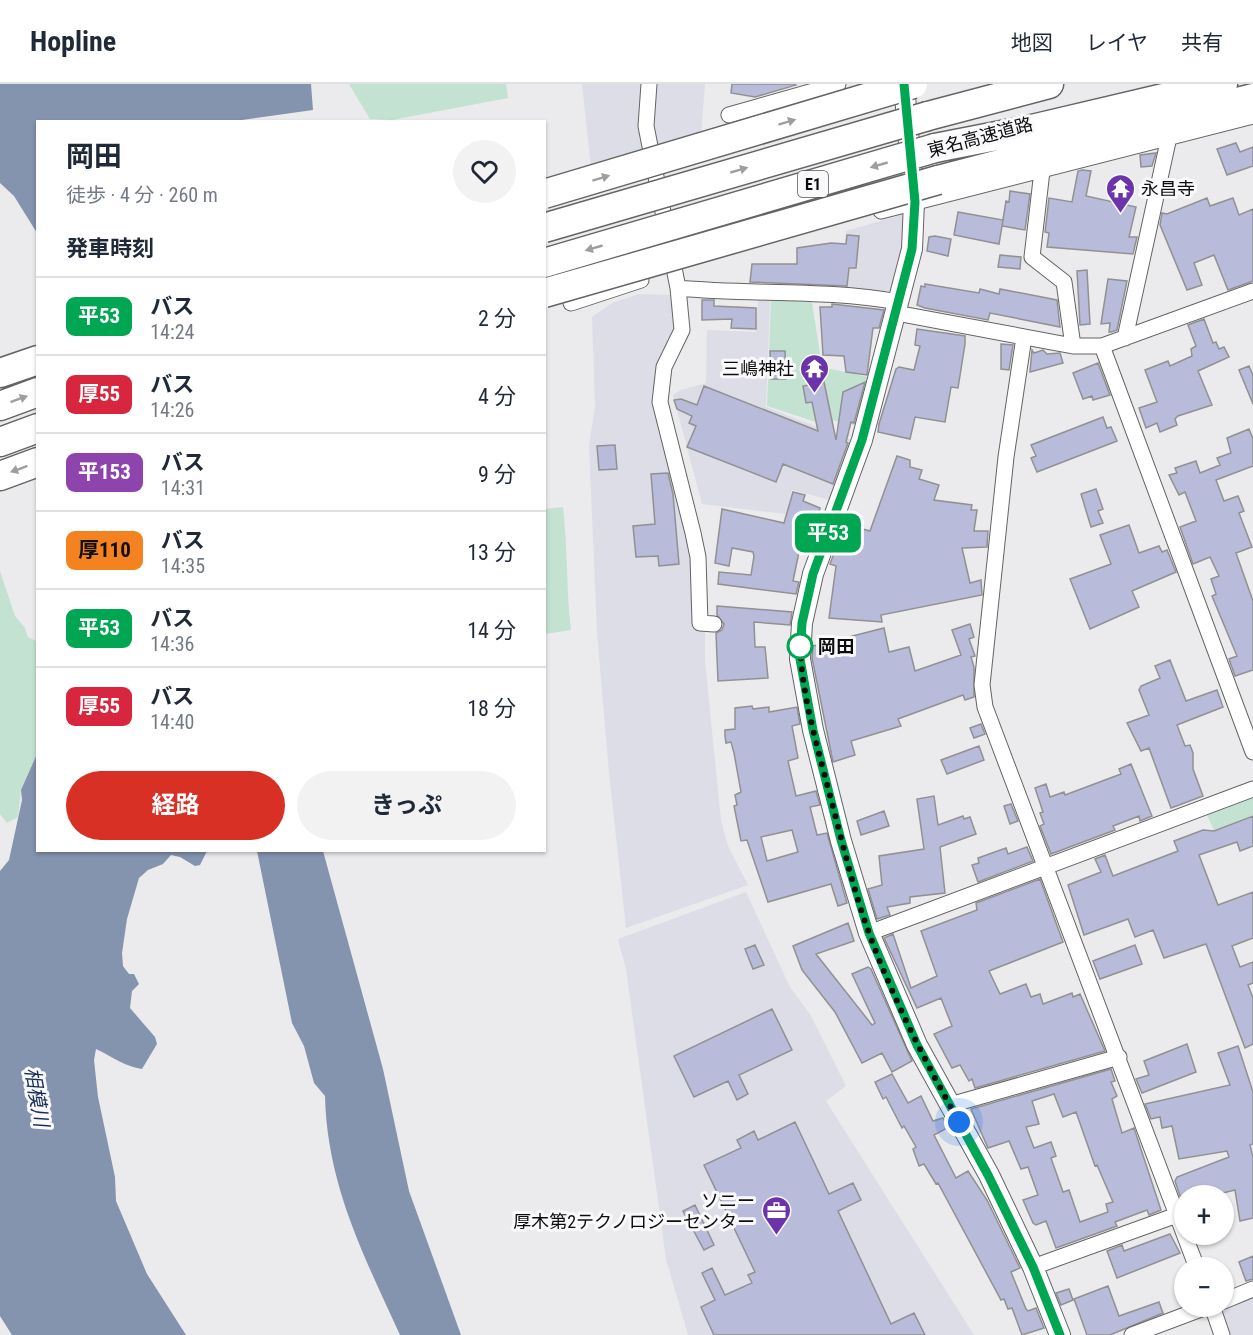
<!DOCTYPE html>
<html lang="ja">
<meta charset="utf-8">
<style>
body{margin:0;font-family:"Roboto Condensed","Noto Sans JP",sans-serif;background:#f2f2f3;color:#1f2937;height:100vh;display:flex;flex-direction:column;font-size:22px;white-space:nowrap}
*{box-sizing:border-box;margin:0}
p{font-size:20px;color:#747a83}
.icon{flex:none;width:33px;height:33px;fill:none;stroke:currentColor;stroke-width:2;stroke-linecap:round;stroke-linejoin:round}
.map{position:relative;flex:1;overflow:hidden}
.panel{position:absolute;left:36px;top:36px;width:510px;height:732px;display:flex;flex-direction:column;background:#fff;border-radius:0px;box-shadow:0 2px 4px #0004}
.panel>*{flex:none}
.badge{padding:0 12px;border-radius:9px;font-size:21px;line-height:39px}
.controls{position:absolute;left:1174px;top:1101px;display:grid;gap:12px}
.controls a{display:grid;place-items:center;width:60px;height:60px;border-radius:50%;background:#fff;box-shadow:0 2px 4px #0004;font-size:30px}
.you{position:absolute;width:30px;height:30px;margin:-15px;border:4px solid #fff;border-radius:50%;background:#1a73e8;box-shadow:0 0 0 9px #1a73e833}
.map>.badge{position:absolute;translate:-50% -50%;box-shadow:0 0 0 3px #fff}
h2{padding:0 30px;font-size:22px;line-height:54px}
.round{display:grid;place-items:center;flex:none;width:63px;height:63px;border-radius:32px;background:#f2f2f3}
.headline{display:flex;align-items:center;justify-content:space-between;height:102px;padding:0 30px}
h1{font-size:28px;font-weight:700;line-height:45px}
.button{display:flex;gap:12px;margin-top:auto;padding:12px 30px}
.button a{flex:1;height:69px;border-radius:36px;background:#d93025;color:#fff;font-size:24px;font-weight:700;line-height:69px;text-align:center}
.button a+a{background:#f2f2f3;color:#1f2937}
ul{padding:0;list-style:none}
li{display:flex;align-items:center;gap:18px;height:78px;padding:0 30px;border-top:2px solid #e0e1e3}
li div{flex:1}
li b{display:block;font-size:22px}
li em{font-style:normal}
li .badge{min-width:66px;font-weight:700;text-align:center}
header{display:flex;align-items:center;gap:36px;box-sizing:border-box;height:84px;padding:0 30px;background:#fff;border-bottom:2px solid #e0e1e3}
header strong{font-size:28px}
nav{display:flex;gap:33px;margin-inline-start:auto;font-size:21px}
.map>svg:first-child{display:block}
.built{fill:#dcdde6}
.green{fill:#c3e2d1}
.water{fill:#8493ae}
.building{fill:#b8bbd9;stroke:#919193;stroke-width:1.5;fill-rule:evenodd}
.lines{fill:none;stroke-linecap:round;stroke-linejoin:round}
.minor-casing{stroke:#646465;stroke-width:17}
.tertiary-casing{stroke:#646465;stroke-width:22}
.motorway-casing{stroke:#646465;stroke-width:31}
.minor{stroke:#fff;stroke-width:15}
.tertiary{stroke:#fff;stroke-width:20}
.motorway{stroke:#fff;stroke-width:28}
.motorway-bridge-casing{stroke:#646465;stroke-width:31;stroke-linecap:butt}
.motorway-bridge{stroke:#fff;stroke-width:28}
.oneway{fill:#9e9e9f}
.line-casing{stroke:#fff;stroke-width:14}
.line{stroke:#00a651;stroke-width:9}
.walk{stroke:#0d0d0e;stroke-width:6;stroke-dasharray:0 10.8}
.stop-dot{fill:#fff;stroke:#00a651;stroke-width:3}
.labels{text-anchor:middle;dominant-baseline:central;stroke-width:6;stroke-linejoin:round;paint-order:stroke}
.shield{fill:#f9f9fb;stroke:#545455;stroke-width:1.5}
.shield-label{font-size:16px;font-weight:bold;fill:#0d0d0e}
.street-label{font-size:18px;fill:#0d0d0e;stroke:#f9f9fb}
.poi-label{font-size:18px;fill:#0d0d0e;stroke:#f9f9fb;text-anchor:end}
.stop-label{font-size:18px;font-weight:bold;fill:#0d0d0e;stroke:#f9f9fb;text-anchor:start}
.water-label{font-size:20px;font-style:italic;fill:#1a2d53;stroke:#f9f9fb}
</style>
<header>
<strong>Hopline</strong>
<nav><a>地図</a><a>レイヤ</a><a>共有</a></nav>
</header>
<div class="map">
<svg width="1253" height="1251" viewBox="0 0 1253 1251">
<rect width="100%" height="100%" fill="#ebebed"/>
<path class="built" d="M582 0H705L701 51 591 84Z
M904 130 909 132 895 210 841 205 846 147Z
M639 210 673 211 675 247 657 287 655 318 692 471 694 545 705 546V577L721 736 728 762 748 801 626 844 609 689 597 548 589 361 595 323 592 233 612 219Z
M758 215 770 216 766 323 856 358 834 417 792 406 786 430 702 420 673 311 681 306 706 299 707 246 756 248Z
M746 808 790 903 810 930 846 1002 826 1017 974 1251H688L666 1175 626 885 618 855Z
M1253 1211V1251H1231L1220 1223Z"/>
<path class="green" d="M349 0H506L508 14 392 36 370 35Z
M771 216 812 218 822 283 873 294 860 342 832 336 825 341 767 322Z
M563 423C568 464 566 505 571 546L545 550V425Z
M0 487 15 532 25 544 28 553 38 558 37 670 21 706 18 733 7 739 0 730Z
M1253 714V731L1214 746 1207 731Z"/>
<path class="water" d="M0 0H311L313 26 228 38H38L37 149 14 112 0 99Z
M37 670 38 766 207 767 200 781 195 782 180 773 171 771 163 780 148 786 139 794 127 835 122 869 123 882 129 890H134L139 900 132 907 130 924 155 953 157 960 142 985C126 983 111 972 96 965L94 976 98 1013 115 1093 116 1117 147 1190 186 1251H12L0 1232V787L9 776 22 716 21 706Z
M323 767 383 985 409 1107 461 1251H400C364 1172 327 1101 325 1012L314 999 304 962 292 939 257 767Z"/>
<path class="building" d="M732 0H795L796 1 755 13 731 9Z
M1236 59 1240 68 1253 63V82L1227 91 1217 65Z
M1156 69 1152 82 1141 83 1140 71Z
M1082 86 1091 87 1086 112 1136 123 1129 153H1137L1133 170 1047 163 1049 149 1045 148 1049 114 1072 118 1078 87Z
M1010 107 1030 110 1025 146 1002 142 1006 117 1009 118Z
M1207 114 1210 122 1233 114 1239 131 1253 125V197L1228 206 1214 171 1194 179 1202 201 1187 206 1160 141 1162 129 1167 130Z
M958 128 1003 136 999 160 954 151Z
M847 151 859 152 856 184H849L847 202 750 198 752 180H797V164L831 159 846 160Z
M935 152 951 155 948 172 927 167 929 153Z
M1000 171 1021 173 1020 185 998 183Z
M1087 186 1090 240 1080 241 1077 187Z
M1108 195 1127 197 1117 246 1111 248H1109L1110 239 1101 240Z
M925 200 979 209 980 205 999 210 1000 205 1057 216 1060 243 990 229 988 236 925 224 917 221 921 202 925 203Z
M702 216H714V222L756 224V245L731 244 732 235 702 236Z
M832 220 884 226 879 244H873L867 291 846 288 844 272 823 271 820 223H832Z
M1204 235 1213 259 1216 258 1219 265 1224 263 1229 273 1198 287 1212 321 1178 332 1175 335 1177 341 1160 348 1157 339 1146 344 1139 324 1157 318 1145 286 1168 277 1170 282 1192 272 1191 265 1196 262 1188 241Z
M917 245 965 252V260L958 304 951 303 945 338 915 333 910 355 878 348 879 340 896 285 899 283 914 286 920 262 915 261Z
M1001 260 1013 261 1009 286 1001 285Z
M1032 266 1034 269 1043 266 1047 270 1060 269 1063 279 1030 288Z
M770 267H785L786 295H771Z
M1098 279 1110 311 1093 316 1092 312 1083 315 1073 289Z
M1249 282 1253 291V320L1239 286Z
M819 295V299L824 298 836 356 843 308 865 298 854 339 851 338 846 358 848 359 833 400 783 380 776 398 687 363 696 342 689 339 692 332 677 325 674 316 681 315 697 321 704 302 818 347 812 318 806 319 803 302 809 301 808 298Z
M1103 333 1107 344 1111 343 1117 357 1037 388 1031 374 1036 372 1031 361Z
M1249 345 1253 355V382L1216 396 1224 417 1238 412 1244 427 1239 429 1252 463 1236 469 1253 517V586L1235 592 1229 575 1237 572 1212 512 1216 510 1211 495 1219 492 1210 473 1193 480 1180 443 1196 437 1185 408 1179 411 1169 391 1177 389 1175 384 1196 377 1200 389 1220 381 1217 374 1231 369 1227 354Z
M615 361 617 385 599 386 597 362Z
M897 372 910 376V383L922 386 919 395 939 401 934 416 972 421 971 426H977L974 447H988L987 463 962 464 970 499 981 496 982 511 881 531 882 538 829 534 836 482 830 480 845 440 870 447Z
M668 389 673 410 679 480 659 482 658 472 636 473 633 442 655 440 651 390Z
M1096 405 1103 425 1098 427 1103 439 1091 443 1081 410Z
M793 408 805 411 803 417 820 424 817 436 806 434 793 497 799 498 796 510 718 500 719 488 751 491 754 472 753 468 732 464 729 482 715 479 722 425 784 439Z
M1129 441 1139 469 1159 462 1162 468 1167 466 1176 488 1132 507 1139 523 1090 545 1070 495 1111 480 1100 451Z
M717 522 792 528 790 541 754 538 755 563H765L768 594 718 597 716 549 722 546 724 540 717 531Z
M970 540 974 553 969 555 975 572 971 573 974 583V613L965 616 963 611 898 635 901 642 851 657 855 671 833 678 812 574 813 562 884 544 889 568 909 563 915 587 961 571 952 546Z
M1170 576 1186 617 1217 606 1223 623 1177 641 1185 662 1190 661 1193 669V685L1203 712 1171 724 1149 664 1141 667 1127 639 1149 631 1139 606 1141 602 1160 594 1155 582Z
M752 622 753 625 769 623V628L797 623 800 640 792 642 798 674 788 677 796 712 816 707 820 721 810 723 817 751 827 749 847 819 838 822 831 800 768 818 747 756 741 757 734 722 737 721 735 711 741 708 734 669 731 658 726 659 725 652V646L735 645V624ZM792 746 798 768 767 777 761 753Z
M981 640 985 650 974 654 970 644Z
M979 662 984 676 947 690 941 676Z
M1131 680 1152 732 1140 737 1139 732 1113 742 1115 746 1051 770 1040 742 1044 740 1040 729 1043 728 1035 704 1046 700 1050 713 1064 708 1065 711 1121 690 1119 685Z
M934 712 938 741 963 732 964 735 970 733 976 750 940 763 945 809 910 813V819L887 823 890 831 877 835 868 805 882 801 879 772 924 765 917 715Z
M1011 720 1018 737 1010 740 1004 722Z
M884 727 889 742 861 751 857 737Z
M1253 732V762L1240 767 1237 758 1199 771 1218 821 1253 808V854L1232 862 1240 883 1253 878V899L1248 901 1253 914V960L1245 964 1206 860 1164 874 1153 846 1135 853 1128 835 1084 851 1068 801 1101 788 1095 775 1105 771 1113 792 1178 767 1174 757 1203 746 1214 747Z
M1027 763 1033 777 978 798 972 781 979 779 978 774 1006 764 1008 770Z
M1040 795 1063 858 989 887 1000 910 1026 900 1031 913 1040 910 1043 920 1072 909 1073 913 1080 910 1105 967 975 1004 972 995 969 997 960 981 952 984 934 950 952 942 941 914 917 924 884 854 893 850 911 904 937 892 921 847 977 826 976 819Z
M848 839 854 857 816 870 872 941 875 939 852 890 868 883 871 885 912 977 892 988 882 969 862 979 835 928 802 886 793 862Z
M755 861 764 881 753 885 745 865Z
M1135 861 1142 880 1100 895 1093 877Z
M772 925 792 966 739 991 748 1010 737 1016 728 997 694 1013 674 972Z
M1187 960 1196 988 1142 1009 1136 995 1149 991 1144 977Z
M1238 962 1253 1008V1060L1250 1061 1253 1073V1134L1240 1137 1235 1106 1211 1112H1185V1117L1182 1118 1175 1097 1177 1093 1229 1073 1227 1067 1179 1075 1172 1042 1162 1044 1160 1033 1151 1035 1145 1020 1230 1001 1218 969Z
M1111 985 1115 997 1111 998 1117 1012 1112 1015 1122 1049 1134 1044 1161 1126 1149 1131 1147 1126 1115 1138 1117 1142 1056 1164 1046 1137 1036 1141 1033 1139 1023 1116 1038 1111 1028 1083 1021 1085 1009 1057 988 1064 971 1025ZM1054 1010 1063 1033 1076 1028 1095 1082 1097 1081 1113 1118 1106 1120 1108 1128 1080 1138 1069 1106 1063 1108 1051 1074 1056 1072 1051 1058 1034 1064 1026 1043 1039 1040 1032 1017Z
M892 990 908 1019 921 1012 933 1037 943 1034 949 1043 934 1051 956 1094 968 1087 987 1116 1020 1184 1011 1188 1026 1225 1028 1227 1036 1224 1044 1244 1022 1251 1012 1224 1008 1225 1004 1215 1001 1216 938 1099 936 1100 924 1080 919 1082 913 1065 916 1063 904 1042 902 1044 886 1013 883 1015 875 998Z
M795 1038 829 1110 853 1099 861 1116 838 1127 891 1240 914 1229 925 1251H714L701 1223 715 1216 702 1189 712 1184 725 1211 752 1199 748 1191 755 1188 704 1081 741 1064 737 1056 754 1047 758 1056Z
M695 1121 714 1161 704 1166 683 1127Z
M1170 1150 1180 1169 1117 1194 1107 1167 1122 1161 1124 1167Z
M1253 1172V1195L1246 1197 1239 1178Z
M1108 1202 1119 1232 1159 1218 1163 1229 1110 1251H1087L1074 1215Z
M1069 1205 1073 1216 1061 1221 1056 1209Z"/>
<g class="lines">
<defs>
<path id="minor" d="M649 0 646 42 678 204C751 211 826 205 898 218
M729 31 838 0
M1042 87 1032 173 1064 198 1073 262
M881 127 1253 32
M678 204 682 246 664 283 660 318 693 449 698 473 700 539 714 540
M571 219 641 196
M896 229 1073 262H1102L1253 207
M1024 253 1006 373 982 601 985 623 1197 1184
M1125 254 1169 53
M1102 262 1253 668
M869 849 1253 705
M950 1021 1119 973
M1033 1183 1177 1131
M1224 1217 1253 1205
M1212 1222 1222 1251
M1132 1251 1209 1222"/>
<path id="tertiary" d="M904 0 914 118 912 165 862 356 813 490 802 539 800 575 813 646 841 757 869 849 917 961 989 1091 1033 1183 1060 1251"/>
<path id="motorway" d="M928 32 1049 0
M935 64 1032 45 1223 0
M938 96 1253 14
M0 289 38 276
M0 322 38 308
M0 358 38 344
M0 392 38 378"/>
</defs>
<use href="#minor" class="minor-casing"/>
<use href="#tertiary" class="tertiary-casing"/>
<use href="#motorway" class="motorway-casing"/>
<use href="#minor" class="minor"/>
<use href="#tertiary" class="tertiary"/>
<use href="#motorway" class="motorway"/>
<defs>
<path id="motorway-bridge" d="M544 110 913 0
M544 144 928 32
M544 179 935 64
M544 209 938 96"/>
</defs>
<use href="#motorway-bridge" class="motorway-bridge-casing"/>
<use href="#motorway-bridge" class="motorway-bridge"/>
</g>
<defs><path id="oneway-solid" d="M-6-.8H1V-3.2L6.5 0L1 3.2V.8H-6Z" transform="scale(1.5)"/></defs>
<g class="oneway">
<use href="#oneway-solid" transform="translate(787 38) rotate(-17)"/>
<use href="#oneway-solid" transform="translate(879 81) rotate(164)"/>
<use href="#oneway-solid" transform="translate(739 86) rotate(-16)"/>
<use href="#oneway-solid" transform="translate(601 94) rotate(-17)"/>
<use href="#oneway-solid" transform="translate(594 164) rotate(164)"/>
<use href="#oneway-solid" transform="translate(19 315) rotate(-20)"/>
<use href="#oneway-solid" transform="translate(19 385) rotate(160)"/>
</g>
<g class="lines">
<defs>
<path id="line" d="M904 0 915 118 912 165 862 356 813 490 802 539 800 575 813 646 841 756 869 849 917 961 988 1091 1033 1183 1060 1251"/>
</defs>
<use href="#line" class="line-casing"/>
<use href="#line" class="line"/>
<path class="walk" d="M800 562V552C800 604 815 654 828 704 841 752 852 802 869 849 893 915 925 977 959 1038"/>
</g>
<defs>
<symbol id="temple-pin" viewBox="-11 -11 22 30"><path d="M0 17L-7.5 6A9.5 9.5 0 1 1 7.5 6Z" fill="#6c34aa" stroke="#f9f9fb"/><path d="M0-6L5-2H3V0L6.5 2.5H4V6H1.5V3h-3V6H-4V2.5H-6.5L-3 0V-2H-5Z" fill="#fff"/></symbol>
<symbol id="office-pin" viewBox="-11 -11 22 30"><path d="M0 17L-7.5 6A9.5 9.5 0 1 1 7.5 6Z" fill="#6c34aa" stroke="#f9f9fb"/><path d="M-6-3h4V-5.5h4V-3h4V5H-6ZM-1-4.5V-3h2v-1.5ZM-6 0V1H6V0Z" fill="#fff"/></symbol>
</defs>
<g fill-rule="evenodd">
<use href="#temple-pin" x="1104" y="88" width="33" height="45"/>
<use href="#temple-pin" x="798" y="268" width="33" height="45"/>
<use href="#office-pin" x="760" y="1110" width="33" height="45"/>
</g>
<circle class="stop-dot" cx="800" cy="562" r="12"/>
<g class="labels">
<rect class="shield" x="798" y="87" width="30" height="26" rx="4.5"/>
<g class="shield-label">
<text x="813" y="100">E1</text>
</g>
<g class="street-label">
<text transform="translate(980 53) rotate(-15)">東名高速道路</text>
</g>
<g class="poi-label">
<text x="1141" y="104" text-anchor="start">永昌寺</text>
<text x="794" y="284">三嶋神社</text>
<text x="755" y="1116">ソニー<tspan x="755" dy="21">厚木第2テクノロジーセンター</tspan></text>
</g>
<g class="stop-label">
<text x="818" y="562">岡田</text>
</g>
<g class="water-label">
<text transform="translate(37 1013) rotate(80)">相模川</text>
</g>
</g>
</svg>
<div class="controls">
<a>+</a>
<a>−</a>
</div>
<div class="you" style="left:959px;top:1038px"></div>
<b class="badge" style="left:828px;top:449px;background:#00a651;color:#fff">平53</b>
<section class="panel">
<div class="headline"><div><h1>岡田</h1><p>徒歩 · 4 分 · 260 m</p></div><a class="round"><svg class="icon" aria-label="heart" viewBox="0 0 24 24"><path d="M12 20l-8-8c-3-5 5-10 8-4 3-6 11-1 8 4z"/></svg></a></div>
<h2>発車時刻</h2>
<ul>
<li><span class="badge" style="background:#00a651;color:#fff">平53</span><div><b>バス</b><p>14:24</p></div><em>2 分</em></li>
<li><span class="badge" style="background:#d7263d;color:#fff">厚55</span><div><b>バス</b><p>14:26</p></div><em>4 分</em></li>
<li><span class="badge" style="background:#8e44ad;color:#fff">平153</span><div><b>バス</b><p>14:31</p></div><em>9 分</em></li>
<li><span class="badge" style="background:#f58220;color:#111">厚110</span><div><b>バス</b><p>14:35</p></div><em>13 分</em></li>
<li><span class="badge" style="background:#00a651;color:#fff">平53</span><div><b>バス</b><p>14:36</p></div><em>14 分</em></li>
<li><span class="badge" style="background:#d7263d;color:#fff">厚55</span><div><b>バス</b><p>14:40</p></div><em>18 分</em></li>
</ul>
<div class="button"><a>経路</a><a>きっぷ</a></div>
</section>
</div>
